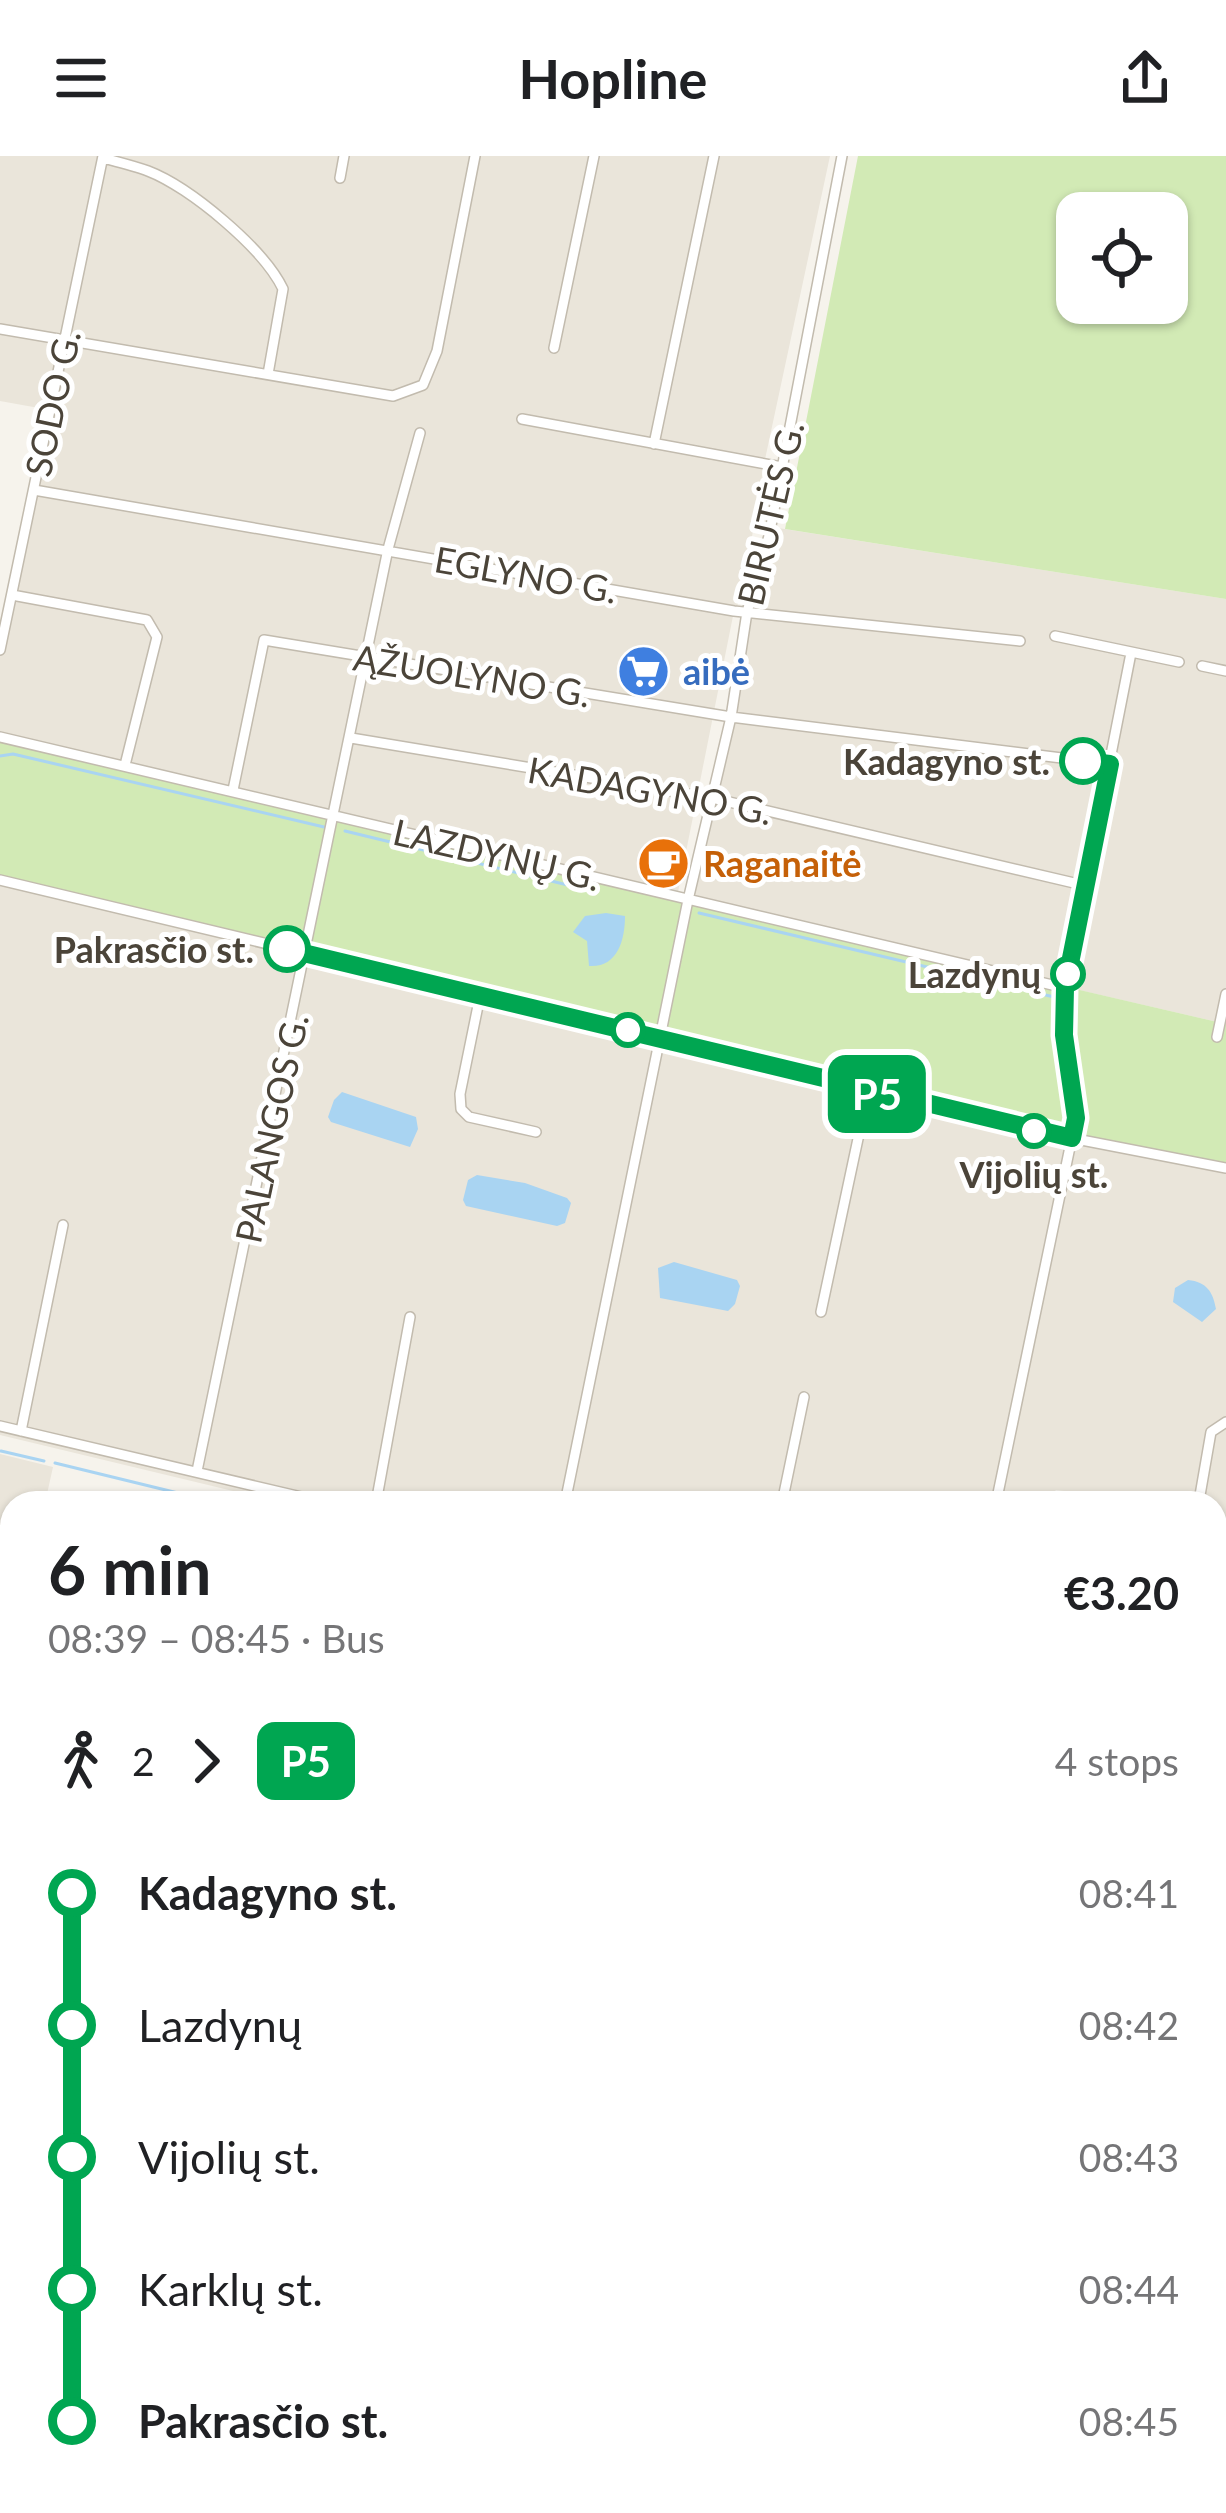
<!DOCTYPE html>
<meta charset="utf-8">
<style>
body{margin:0;font-family:Lato,sans-serif;background:#f2f2f2;color:#202124;height:100vh;display:flex;flex-direction:column;font-size:45px;white-space:nowrap}
*{box-sizing:border-box;margin:0}
p{font-size:39px;color:#757577}
.icon{flex:none;width:66px;height:66px;fill:none;stroke:currentColor;stroke-width:2;stroke-linecap:round;stroke-linejoin:round}
.map{position:relative;flex:1;overflow:hidden}
.sheet{position:absolute;left:0px;top:1335px;width:1227px;height:1023px;display:flex;flex-direction:column;background:#fff;border-radius:36px 36px 0 0;box-shadow:0 3px 9px #0004}
.sheet>*{flex:none}
.badge{padding:0 24px;border-radius:18px;font-size:42px;line-height:78px}
.controls{position:absolute;left:1056px;top:36px;display:grid;gap:24px}
.controls a{display:grid;place-items:center;width:132px;height:132px;border-radius:24px;background:#fff;box-shadow:0 3px 9px #0004;font-size:60px}
.map>.badge{position:absolute;translate:-50% -50%;box-shadow:0 0 0 6px #fff}
.legs{display:flex;align-items:center;gap:18px;height:132px;padding:0 48px;font-size:39px}
.legs p{margin-inline-start:auto}
.overview{display:flex;align-items:center;justify-content:space-between;height:204px;padding:0 48px}
h1{font-size:66px;font-weight:700;line-height:90px}
ul{padding:0 48px;list-style:none}
li{display:flex;align-items:center;gap:42px;height:132px;font-size:45px}
li i{display:grid;place-items:center;width:18px;height:100%;margin:0 15px;background:currentColor}
li i::after{content:'';width:30px;height:30px;margin:-15px;border:9px solid;border-radius:50%;background:#fff}
li p{margin-inline-start:auto}
li:first-child i{background:linear-gradient(#0000 50%,currentColor 0)}
li:last-child i{background:linear-gradient(currentColor 50%,#0000 0)}
header{display:flex;justify-content:space-between;align-items:center;height:156px;padding:0 48px;background:#fff;font-size:54px;font-weight:700}
.map>svg:first-child{display:block}
.residential{fill:#eae5da}
.green{fill:#d2eab5;fill-rule:evenodd}
.water{fill:#a9d4f2}
.lines{fill:none;stroke-linecap:round;stroke-linejoin:round}
.stream{stroke:#a9d4f2;stroke-width:3}
.street-casing{stroke:#c2bbae;stroke-width:12}
.street{stroke:#fff;stroke-width:9}
.line-1-casing{stroke:#fff;stroke-width:27}
.line-1{stroke:#00a651;stroke-width:18}
.stop-1-dot{fill:#fff;stroke:#00a651;stroke-width:6}
.labels{text-anchor:middle;dominant-baseline:central;stroke-width:10;stroke-linejoin:round;paint-order:stroke}
.street-label{font-size:36px;fill:#4b4439;stroke:#fff}
.shop-label{font-size:36px;font-weight:bold;fill:#366cbe;stroke:#fff;text-anchor:start}
.stop-label{font-size:36px;font-weight:bold;fill:#4b4439;stroke:#fff;text-anchor:end}
.food-label{font-size:36px;font-weight:bold;fill:#c56008;stroke:#fff;text-anchor:start}
</style>
<header><svg class="icon" aria-label="menu" viewBox="0 0 24 24"><path d="M4 6h16M4 12h16M4 18h16"/></svg>Hopline<svg class="icon" aria-label="share" viewBox="0 0 24 24"><path d="M12 15V3M7 8l5-5 5 5M5 13v7h14v-7"/></svg></header>
<div class="map">
<svg width="1226" height="2357" viewBox="0 0 1226 2357">
<rect width="100%" height="100%" fill="#f6f3ec"/>
<path class="residential" d="M0 0H830L764 308 742 441 734 455 677 741 0 581V494L50 254 0 245Z
M778 372 1226 443V868L688 744 731 561 747 456Z
M0 724 1035 975 1226 1017V1383L1215 1381V1347H1120L1113 1341 1056 1334 1043 1347H283L0 1279Z
M0 1298 53 1311 45 1347H12V1485L0 1536Z
M1215 1432 1226 1433V1788L1215 1786Z
M782 2346H1038L1035 2357H780Z"/>
<path class="green" d="M858 0H1226V443L785 373ZM1167 57V147H1077V57Z
M0 582 1058 835 1071 832 1226 868V1017L1035 975 0 724Z
M382 2346H513L511 2357H379Z
M625 2346H782L780 2357H604Z"/>
<path class="water" d="M606 757 625 760C625 785 617 812 589 810L587 785 573 776 585 760Z
M342 936 416 961 418 973 410 991 331 966 328 961 334 944Z
M477 1019 525 1027 567 1042 571 1047 565 1067 557 1070 466 1050 463 1044 468 1024Z
M674 1106 737 1124 740 1130 735 1148 728 1155 660 1142 658 1112Z
M1188 1124C1207 1126 1213 1136 1216 1153L1202 1166 1173 1146 1175 1132Z"/>
<g class="lines">
<path class="stream" d="M0 600 13 598 324 671
M345 675 584 733
M699 757 1054 841
M1 1295 44 1305
M55 1307 219 1347
M1215 2038 1226 2032
M587 2357 608 2346"/>
<defs>
<path id="street" d="M103 2C118 6 134 10 148 15 190 31 264 93 283 133L268 218
M340 22 344 0
M0 173 393 240 423 229 437 195 475 0
M554 192 594 0
M522 263 782 311
M654 288 714 0
M34 334 734 455 1020 485
M12 439 147 464 157 481 125 609
M1055 480 1179 506
M0 494 103 0
M1202 510 1226 515
M0 581 1065 832
M351 582 712 642 1087 730
M233 634 264 484 731 561 1110 608
M0 724 661 882 868 936 1035 975 1226 1012
M480 840 460 938 461 953 469 961 536 976
M1217 881 1226 838
M821 1156 868 936
M0 1270 327 1347
M21 1275 63 1069
M197 1315 388 393 420 277
M1160 1344 1180 1347
M376 1347 410 1161
M565 1347 688 744 731 561 747 456 769 380 842 0
M782 1347 804 1241
M996 1347 1076 962 1064 879 1065 832 1131 497
M1195 1347 1199 1345 1211 1276 1226 1266
M0 1630 12 1633
M1215 1676 1220 1687
M820 2357 822 2346
M989 2357 993 2346"/>
</defs>
<use href="#street" class="street-casing"/>
<use href="#street" class="street"/>
</g>
<g class="lines">
<defs>
<path id="line-1" d="M287 793 1072 982 1076 962 1064 879 1065 832 1110 608 1083 605"/>
</defs>
<use href="#line-1" class="line-1-casing"/>
<use href="#line-1" class="line-1"/>
</g>
<defs>
<symbol id="supermarket-disc" viewBox="-11 -11 22 22"><circle r="9.5" fill="#3f7fe0" stroke="#fff"/><path d="M-6-5.5h2.5l.6 2H6L4.5 2H-2.5L-4.4-4H-6ZM-1.5 3.2a1.3 1.3 0 1 0 .1 0ZM3 3.2a1.3 1.3 0 1 0 .1 0Z" fill="#fff"/></symbol>
<symbol id="cafe-disc" viewBox="-11 -11 22 22"><circle r="9.5" fill="#e8710a" stroke="#fff"/><path d="M-5.5-4.5H6V0H3Q3 3.5 0 3.5H-2.5Q-5.5 3.5-5.5 0ZM3-3.2v2h1.7v-2ZM-6 4.5H4V6H-6Z" fill="#fff"/></symbol>
</defs>
<g fill-rule="evenodd">
<use href="#supermarket-disc" x="614" y="486" width="59" height="59"/>
<use href="#cafe-disc" x="634" y="678" width="59" height="59"/>
</g>
<g class="stop-1-dot">
<circle cx="1083" cy="605" r="21"/>
<circle cx="287" cy="793" r="21"/>
<circle cx="1068" cy="818" r="15"/>
<circle cx="628" cy="874" r="15"/>
<circle cx="1034" cy="975" r="15"/>
</g>
<g class="labels">
<g class="street-label">
<text transform="translate(52 247) rotate(-78)">SODO G.</text>
<text transform="translate(770 357) rotate(-77)">BIRUTĖS G.</text>
<text transform="translate(526 418) rotate(10)">EGLYNO G.</text>
<text transform="translate(472 519) rotate(9)">ĄŽUOLYNO G.</text>
<text transform="translate(650 634) rotate(10)">KADAGYNO G.</text>
<text transform="translate(497 698) rotate(13)">LAZDYNŲ G.</text>
<text transform="translate(271 972) rotate(-78)">PALANGOS G.</text>
</g>
<g class="shop-label">
<text x="683" y="515">aibė</text>
</g>
<g class="stop-label">
<text x="1050" y="605">Kadagyno st.</text>
<text x="254" y="793">Pakrasčio st.</text>
<text x="1041" y="818">Lazdynų</text>
<text x="1034" y="1018" text-anchor="middle">Vijolių st.</text>
</g>
<g class="food-label">
<text x="703" y="707">Raganaitė</text>
</g>
</g>
</svg>
<div class="controls">
<a><svg class="icon" aria-label="locate" viewBox="0 0 24 24"><circle cx="12" cy="12" r="6"/><path d="M12 2v4M12 18v4M2 12h4M18 12h4"/></svg></a>
</div>
<b class="badge" style="left:877px;top:938px;background:#00a651;color:#fff">P5</b>
<section class="sheet">
<div class="overview"><div><h1>6 min</h1><p>08:39 – 08:45 · Bus</p></div><b>€3.20</b></div>
<div class="legs"><svg class="icon" aria-label="walk" viewBox="0 0 24 24"><circle cx="13" cy="4" r="2"/><path d="M13 8l-2 6 4 7M11 14l-3 7M7 12l3-4h3l4 4"/></svg>2<svg class="icon" aria-label="forward" viewBox="0 0 24 24"><path d="M9 5l7 7-7 7"/></svg><b class="badge" style="background:#00a651;color:#fff">P5</b><p>4 stops</p></div>
<ul>
<li><i style="color:#00a651"></i><b>Kadagyno st.</b><p>08:41</p></li>
<li><i style="color:#00a651"></i><span>Lazdynų</span><p>08:42</p></li>
<li><i style="color:#00a651"></i><span>Vijolių st.</span><p>08:43</p></li>
<li><i style="color:#00a651"></i><span>Karklų st.</span><p>08:44</p></li>
<li><i style="color:#00a651"></i><b>Pakrasčio st.</b><p>08:45</p></li>
</ul>
</section>
</div>
